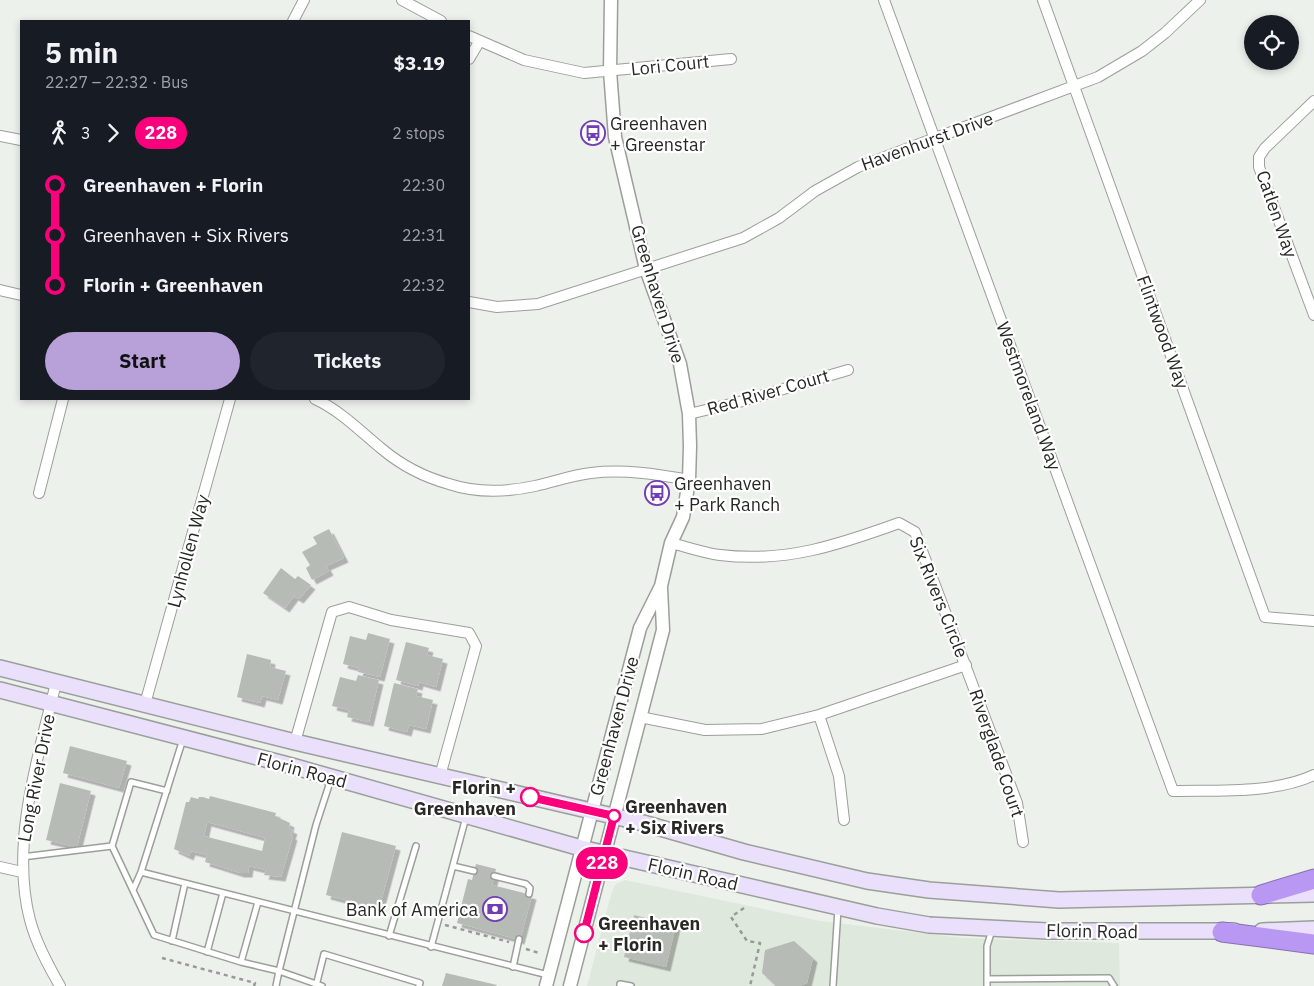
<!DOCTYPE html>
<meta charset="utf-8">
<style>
body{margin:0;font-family:"IBM Plex Sans",sans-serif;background:#20242c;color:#f1f3f6;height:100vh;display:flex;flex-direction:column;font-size:19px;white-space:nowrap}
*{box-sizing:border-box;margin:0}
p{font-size:16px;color:#9ea1a6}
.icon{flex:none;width:28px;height:28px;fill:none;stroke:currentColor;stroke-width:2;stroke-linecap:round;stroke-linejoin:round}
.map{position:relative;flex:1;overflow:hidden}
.side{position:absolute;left:20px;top:20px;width:450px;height:380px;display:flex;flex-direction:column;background:#171b24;border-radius:0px;box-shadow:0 2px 8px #0003}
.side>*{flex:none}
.badge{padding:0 10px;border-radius:16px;font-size:18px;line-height:32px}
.buttons{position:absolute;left:1244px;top:15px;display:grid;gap:10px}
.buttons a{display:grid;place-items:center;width:55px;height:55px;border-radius:50%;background:#171b24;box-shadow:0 2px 8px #0003;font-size:25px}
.map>.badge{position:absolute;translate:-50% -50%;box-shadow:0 0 0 2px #fff}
.legs{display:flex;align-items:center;gap:8px;height:55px;padding:0 25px;font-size:16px}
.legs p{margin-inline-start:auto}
.summary{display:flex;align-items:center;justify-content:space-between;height:85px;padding:0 25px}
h1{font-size:28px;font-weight:800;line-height:38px}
.cta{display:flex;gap:10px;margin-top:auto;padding:10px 25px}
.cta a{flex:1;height:58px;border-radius:30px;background:#b7a1d8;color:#111;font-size:20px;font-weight:800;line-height:58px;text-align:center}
.cta a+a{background:#20242c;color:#f1f3f6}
ul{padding:0 25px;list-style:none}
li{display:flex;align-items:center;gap:18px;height:50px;font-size:19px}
li i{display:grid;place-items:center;width:8px;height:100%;margin:0 6px;background:currentColor}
li i::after{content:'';width:12px;height:12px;margin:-6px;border:4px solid;border-radius:50%;background:#171b24}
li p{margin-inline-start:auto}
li:first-child i{background:linear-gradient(#0000 50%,currentColor 0)}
li:last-child i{background:linear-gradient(currentColor 50%,#0000 0)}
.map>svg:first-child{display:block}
.built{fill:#dfe8dd}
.building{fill:#b7bbb6;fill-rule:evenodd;filter:url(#shadow)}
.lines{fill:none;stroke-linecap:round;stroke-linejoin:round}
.service-casing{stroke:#9b9f9a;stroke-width:8}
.minor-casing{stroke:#9b9f9a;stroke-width:12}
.tertiary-casing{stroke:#9b9f9a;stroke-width:15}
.secondary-casing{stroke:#9b9f9a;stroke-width:18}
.motorway-casing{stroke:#8671ac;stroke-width:21}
.path{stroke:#979a96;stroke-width:2.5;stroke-dasharray:4 4;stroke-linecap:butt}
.service{stroke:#fff;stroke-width:5}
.minor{stroke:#fff;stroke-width:10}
.tertiary{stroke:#fff;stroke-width:12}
.secondary{stroke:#eae0fc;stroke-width:15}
.motorway{stroke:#b998f4;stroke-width:19}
.line-1-casing{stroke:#fff;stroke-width:11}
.line-1{stroke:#fa007d;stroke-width:8}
.stop-1-dot{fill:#fff;stroke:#fa007d;stroke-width:2.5}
.labels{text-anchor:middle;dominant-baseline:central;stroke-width:4.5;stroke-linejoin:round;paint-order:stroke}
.street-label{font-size:18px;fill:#282927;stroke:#fff}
.poi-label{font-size:18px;fill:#282927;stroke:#fff;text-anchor:start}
.stop-label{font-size:18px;font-weight:bold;fill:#282927;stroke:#fff;text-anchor:start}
</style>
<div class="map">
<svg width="1314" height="986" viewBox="0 0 1314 986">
<defs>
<filter id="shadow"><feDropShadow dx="4.5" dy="4.5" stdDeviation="0" flood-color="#0004"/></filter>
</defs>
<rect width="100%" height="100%" fill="#edf1ec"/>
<path class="built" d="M625 880 821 921 963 938 1119 943 1120 986H587L612 891 616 884Z"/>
<path class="building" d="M329 529 344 558 326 566 329 571 312 580 306 568 310 565 302 552 317 544 313 537Z
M281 568 295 579 298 576 311 585 299 599 294 596 285 608 263 593Z
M368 633 390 639 380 677 358 672 359 668 343 664 350 636 366 640Z
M406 642 429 648 427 655 443 659 436 687 419 682 418 686 396 680Z
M247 654 271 660 270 667 286 671 278 700 262 696 260 703 237 697Z
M358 675 379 680 369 722 347 717 349 710 332 706 340 677 356 681Z
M394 683 418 689 416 696 433 700 426 729 409 725 407 732 384 726Z
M70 746 127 761 119 788 63 773Z
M60 783 91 791 77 847 46 840Z
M210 796 276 813 275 816 290 823 289 828 293 830 291 835 293 836 281 877 264 875 266 870 249 866 248 873H240L205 862 207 855 191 851 189 856 174 849 186 802H189L191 797 198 799 199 797H203L209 799ZM207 822 265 838 262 851 204 836Z
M342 832 396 846 379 909 326 895Z
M476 864 496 869 492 885 532 895 520 940 457 923 468 879 472 880Z
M634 915 676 925 666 967 624 957Z
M794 941 813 958 807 983 799 986H776L762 973 765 950Z
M446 973 497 985 496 986H442Z"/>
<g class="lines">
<defs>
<path id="service" d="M167 791 131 782 112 846 154 935 241 962 279 971 276 986
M22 857 112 846
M453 866 474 871
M141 872 548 975
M494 876 526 884 530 888 529 894
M133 890 141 872 183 739
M389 936 416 846
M172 941 185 883
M431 947 466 817
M207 952 223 893
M241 962 258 902
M513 967 519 939
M987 979 1109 978 1114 986
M316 986 324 954 420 983 419 986
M322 986 279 971 316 825 331 779
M620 986V984L631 986
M833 986 838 909
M987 986V946L992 930"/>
<path id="minor" d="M402 0 441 21
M884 0 1173 791C1217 790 1274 794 1314 775
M1043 0 1265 617 1314 621
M293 21 304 0
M469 36 524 60 584 73 731 59
M469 59 479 42
M1314 101 1265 148 1259 157V167L1314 315
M0 136 21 140
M0 290 21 295
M469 302 497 307 538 304 743 238 779 218 815 191 858 167 1098 77 1142 51 1165 33 1200 0
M315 399C341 411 360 431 382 449 401 465 424 477 449 484 476 493 507 492 535 486 554 482 572 475 591 473 624 469 656 474 689 480
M689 414 739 402 848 370
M39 493 63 399
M671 543C687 547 704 553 720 555 786 563 838 545 899 523L915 532 1017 803 1023 842
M56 683C38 757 10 844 30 920 36 943 48 965 60 986
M145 704 230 399
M819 715 839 776 844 820
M640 717 705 730 762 729 819 715 966 665
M295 742 332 612 349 607 391 620 469 633 476 646 440 776
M0 867 22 872"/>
<path id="tertiary" d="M546 986 640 628 661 586 671 543 683 517 689 480 690 446 689 414 680 364 646 269 615 137 610 71 611 0
M570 986 663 630 661 588"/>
<path id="secondary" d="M0 668 295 742 643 823 744 852 867 881 929 890 1059 900 1314 894
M0 690 292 766 581 848 877 916 929 925 1048 931H1234
M1262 931 1314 929"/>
<path id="motorway" d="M1261 895 1314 879
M1222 932 1314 944"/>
</defs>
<use href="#service" class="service-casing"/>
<use href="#minor" class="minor-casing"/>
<use href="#tertiary" class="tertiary-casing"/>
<use href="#secondary" class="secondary-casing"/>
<use href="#motorway" class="motorway-casing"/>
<path class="path" d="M744 908 731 917 747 941 760 943 750 986
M445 925 509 942
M526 949 539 953
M162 958 255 983 254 986"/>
<use href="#service" class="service"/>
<use href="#minor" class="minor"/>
<use href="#tertiary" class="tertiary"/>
<use href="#secondary" class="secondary"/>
<use href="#motorway" class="motorway"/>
</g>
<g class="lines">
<defs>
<path id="line-1" d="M530 797 614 816 584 933"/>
</defs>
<use href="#line-1" class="line-1-casing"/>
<use href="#line-1" class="line-1"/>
</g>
<defs>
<symbol id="bus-ring" viewBox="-11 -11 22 22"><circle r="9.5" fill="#fff" stroke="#713db4" stroke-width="1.5"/><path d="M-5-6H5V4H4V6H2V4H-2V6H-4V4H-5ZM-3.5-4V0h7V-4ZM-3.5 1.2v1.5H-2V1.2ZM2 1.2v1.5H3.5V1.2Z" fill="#713db4"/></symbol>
<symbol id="bank-ring" viewBox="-11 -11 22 22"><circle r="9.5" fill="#fff" stroke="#713db4" stroke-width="1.5"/><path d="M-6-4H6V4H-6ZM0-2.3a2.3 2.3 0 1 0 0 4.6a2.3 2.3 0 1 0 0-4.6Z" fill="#713db4"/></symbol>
</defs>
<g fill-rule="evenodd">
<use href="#bus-ring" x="579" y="119" width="28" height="28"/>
<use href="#bus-ring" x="643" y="479" width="28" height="28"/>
<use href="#bank-ring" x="481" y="895" width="28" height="28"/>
</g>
<g class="stop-1-dot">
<circle cx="530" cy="797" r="9"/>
<circle cx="614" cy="816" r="6"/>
<circle cx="584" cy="933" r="9"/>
</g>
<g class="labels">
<g class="street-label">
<text transform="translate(670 65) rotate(-6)">Lori Court</text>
<text transform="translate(927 141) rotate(-20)">Havenhurst Drive</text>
<text transform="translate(1277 214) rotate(71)">Catlen Way</text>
<text transform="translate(658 294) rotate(73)">Greenhaven Drive</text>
<text transform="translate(1163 332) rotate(70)">Flintwood Way</text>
<text transform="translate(768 392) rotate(-16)">Red River Court</text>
<text transform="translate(1029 396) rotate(70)">Westmoreland Way</text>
<text transform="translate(188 551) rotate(-75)">Lynhollen Way</text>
<text transform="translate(939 597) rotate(68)">Six Rivers Circle</text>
<text transform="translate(614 726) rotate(-75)">Greenhaven Drive</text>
<text transform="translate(997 753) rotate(71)">Riverglade Court</text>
<text transform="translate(302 770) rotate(15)">Florin Road</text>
<text transform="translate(36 778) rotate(-79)">Long River Drive</text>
<text transform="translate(693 874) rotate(13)">Florin Road</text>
<text transform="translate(1092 931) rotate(1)">Florin Road</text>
</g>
<g class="poi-label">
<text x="610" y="123">Greenhaven<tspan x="610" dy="21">+ Greenstar</tspan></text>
<text x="674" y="483">Greenhaven<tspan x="674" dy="21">+ Park Ranch</tspan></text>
<text x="478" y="909" text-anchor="end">Bank of America</text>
</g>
<g class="stop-label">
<text x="516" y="787" text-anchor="end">Florin +<tspan x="516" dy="21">Greenhaven</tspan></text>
<text x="625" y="806">Greenhaven<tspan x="625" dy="21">+ Six Rivers</tspan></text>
<text x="598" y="923">Greenhaven<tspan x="598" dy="21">+ Florin</tspan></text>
</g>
</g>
</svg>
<div class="buttons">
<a><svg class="icon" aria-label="locate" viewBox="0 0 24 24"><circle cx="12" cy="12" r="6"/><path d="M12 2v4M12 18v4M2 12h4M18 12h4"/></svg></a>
</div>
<b class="badge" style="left:602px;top:863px;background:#fa007d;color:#fff">228</b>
<section class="side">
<div class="summary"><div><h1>5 min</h1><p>22:27 – 22:32 · Bus</p></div><b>$3.19</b></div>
<div class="legs"><svg class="icon" aria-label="walk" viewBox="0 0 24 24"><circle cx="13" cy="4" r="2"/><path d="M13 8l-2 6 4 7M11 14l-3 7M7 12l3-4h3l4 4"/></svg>3<svg class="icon" aria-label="forward" viewBox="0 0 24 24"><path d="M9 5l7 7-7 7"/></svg><b class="badge" style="background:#fa007d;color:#fff">228</b><p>2 stops</p></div>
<ul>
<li><i style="color:#fa007d"></i><b>Greenhaven + Florin</b><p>22:30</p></li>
<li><i style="color:#fa007d"></i><span>Greenhaven + Six Rivers</span><p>22:31</p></li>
<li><i style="color:#fa007d"></i><b>Florin + Greenhaven</b><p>22:32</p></li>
</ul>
<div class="cta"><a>Start</a><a>Tickets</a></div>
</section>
</div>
